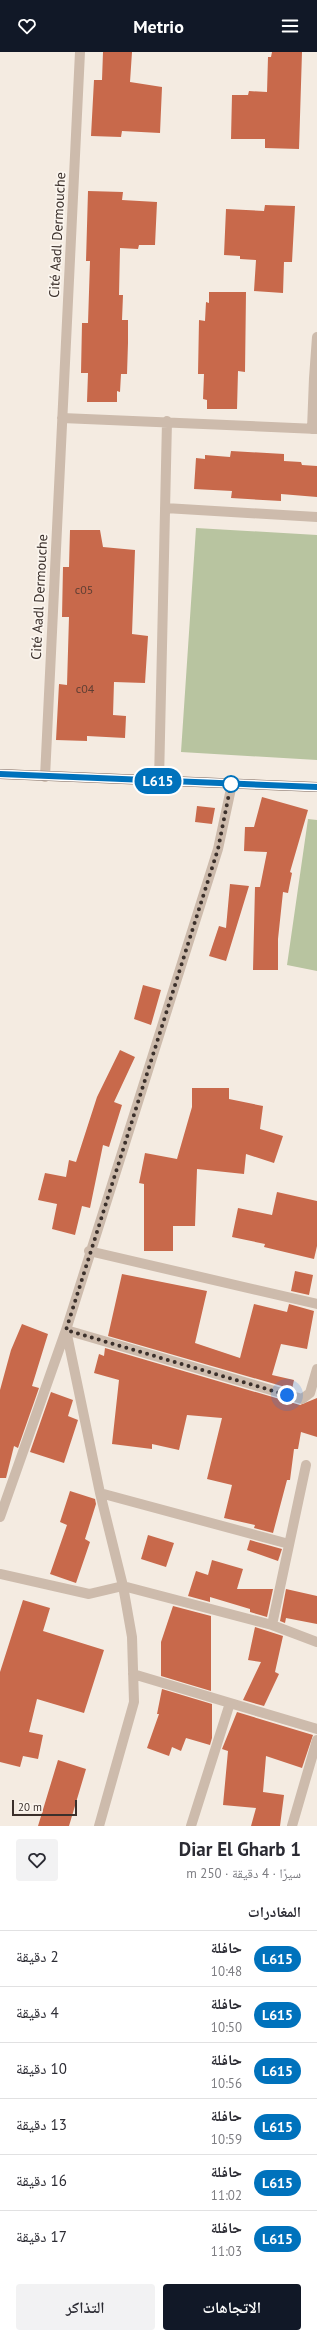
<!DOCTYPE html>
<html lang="ar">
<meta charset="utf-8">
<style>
body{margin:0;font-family:"PT Sans","Noto Naskh Arabic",sans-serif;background:#f2f2f3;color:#2b2b33;direction:rtl;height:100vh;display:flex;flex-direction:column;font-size:15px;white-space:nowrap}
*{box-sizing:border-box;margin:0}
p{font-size:13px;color:#7c7c81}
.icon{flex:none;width:22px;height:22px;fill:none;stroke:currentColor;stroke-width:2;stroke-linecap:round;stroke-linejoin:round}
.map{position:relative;height:1774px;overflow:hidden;direction:ltr}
.panel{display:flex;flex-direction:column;background:#fff;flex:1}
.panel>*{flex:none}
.badge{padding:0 8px;border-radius:13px;font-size:14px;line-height:26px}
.scale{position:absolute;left:12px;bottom:10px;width:65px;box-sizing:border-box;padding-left:4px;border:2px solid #3b302b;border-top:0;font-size:11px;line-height:14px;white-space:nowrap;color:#3b302b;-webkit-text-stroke:3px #fbf5ee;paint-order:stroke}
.you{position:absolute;width:20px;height:20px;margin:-10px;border:3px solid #fff;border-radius:50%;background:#1a73e8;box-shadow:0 0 0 6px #1a73e833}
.map>.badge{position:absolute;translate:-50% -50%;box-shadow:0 0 0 2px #fff}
h2{padding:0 16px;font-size:15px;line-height:36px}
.round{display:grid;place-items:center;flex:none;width:42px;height:42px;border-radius:4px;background:#f2f2f3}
.headline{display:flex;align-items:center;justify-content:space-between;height:68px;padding:0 16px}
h1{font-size:19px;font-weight:600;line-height:30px}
.button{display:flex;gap:8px;margin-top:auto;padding:8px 16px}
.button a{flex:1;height:46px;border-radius:4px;background:#111827;color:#fff;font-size:16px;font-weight:600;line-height:46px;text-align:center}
.button a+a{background:#f2f2f3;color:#2b2b33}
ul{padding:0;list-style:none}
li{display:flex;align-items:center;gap:12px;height:56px;padding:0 16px;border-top:1px solid #e1e1e2}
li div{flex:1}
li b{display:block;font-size:15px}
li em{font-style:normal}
li .badge{min-width:44px;font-weight:700;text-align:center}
header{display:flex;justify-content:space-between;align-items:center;height:52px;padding:0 16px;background:#111827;color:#fff;font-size:18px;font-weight:600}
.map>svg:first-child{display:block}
.green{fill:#b8c4a0}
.building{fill:#c8694b}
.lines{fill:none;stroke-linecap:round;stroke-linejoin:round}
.minor{stroke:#cdbbac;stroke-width:10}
.major{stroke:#7d675c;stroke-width:10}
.line-casing{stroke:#fff;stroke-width:9}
.line{stroke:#0072bc;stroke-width:6}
.walk{stroke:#3b302b;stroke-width:4;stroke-dasharray:0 7.2}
.stop-dot{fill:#fff;stroke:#0072bc;stroke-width:2}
.labels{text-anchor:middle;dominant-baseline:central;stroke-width:3.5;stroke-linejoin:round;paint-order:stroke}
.number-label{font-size:12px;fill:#5e3e33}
.street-label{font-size:14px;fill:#3b302b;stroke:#fbf5ee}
</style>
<header><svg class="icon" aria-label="menu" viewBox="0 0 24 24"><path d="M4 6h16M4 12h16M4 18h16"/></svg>Metrio<svg class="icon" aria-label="heart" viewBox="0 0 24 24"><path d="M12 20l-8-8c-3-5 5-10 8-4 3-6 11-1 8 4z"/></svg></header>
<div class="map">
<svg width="317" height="1774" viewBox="0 0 317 1774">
<rect width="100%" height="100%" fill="#f4ebe1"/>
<path class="green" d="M196 476 317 483V708L181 700Z
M308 767 317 768V919L287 913Z"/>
<path class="building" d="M103 0H132L130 30 162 35 160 81 122 79 121 85 91 84 94 28H102Z
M272 0H302L299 97 265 96V87H231L232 43H248L249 39 267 40 268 5H271Z
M88 139 123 140 122 148 157 150 155 193H139L138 197 120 196 119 243H123L122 268H128V291L127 322H121L120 340 117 339V350H87L88 321H81L82 271H88L90 209H86Z
M265 153 295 154 292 210H284L283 241 254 239 256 208 240 207V204L224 203 226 157 264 159Z
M209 240H246L245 320 238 319 237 357H207V348L203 347 204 322H198L199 268 205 269 206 250 209 251Z
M231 399 284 402V409L301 410 302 413 317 414V445L281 442V449L231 446 232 439 194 437 196 406 205 407V403L230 405Z
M70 478H100L103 495 135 498 132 582 148 584 145 631 114 630 113 663 126 664 125 686 87 684V689L56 688 59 632 67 633 69 565H62L63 515H69Z
M262 745 308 758 290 820 292 821 288 841 283 840 278 887V918H253L255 835H260L267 800 244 799 245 775H254Z
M197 754 215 756 212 772 195 770Z
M230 832 249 834 226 909 209 904 219 874 226 876Z
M143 933 161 938 151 973 134 967Z
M120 998 135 1005 114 1050 122 1053 109 1095 103 1093 90 1156 82 1154 75 1183 52 1177 57 1152 38 1148 45 1121 66 1125 69 1108 76 1110 97 1045Z
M192 1036H229V1047L263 1054 260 1077 283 1084 274 1111 246 1102 244 1122 197 1117 195 1174H173V1199H144V1132L139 1131 145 1101 177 1107 192 1055Z
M277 1140 317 1149V1194L314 1207 264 1195 265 1192 232 1185 238 1156 272 1163Z
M295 1219 313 1223 309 1243 291 1239Z
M122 1222 207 1239 195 1291 240 1306 254 1252 287 1260 289 1252 314 1259 307 1297 281 1292 272 1323 294 1328 292 1337 108 1284Z
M22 1272 48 1282 32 1334 39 1336 18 1396 14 1394 6 1426H0V1338L11 1298Z
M105 1296 300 1353 317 1346V1385L301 1380 298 1397H294L290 1428H287L273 1481 254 1476 255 1473 224 1466 232 1433 207 1427 222 1366 187 1363 179 1398 152 1392V1397L112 1392 119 1328 94 1321 99 1302 104 1304Z
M51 1340 73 1348 68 1364 78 1368 64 1411 30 1400Z
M70 1439 95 1447 96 1452 85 1487 90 1490 76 1531 50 1522 67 1473 60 1470Z
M148 1483 174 1491 166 1515 141 1507Z
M250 1488 282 1497 278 1509 247 1498Z
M212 1508 243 1517 237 1537H273L267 1565 250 1560V1557L210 1545V1550L188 1544 196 1519 208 1523Z
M286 1537 317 1544V1572L286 1566 285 1571 280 1569Z
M23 1548 50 1556 43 1579 104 1598 84 1661 37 1647 29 1680 43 1683 38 1707 23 1704 20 1715 0 1710V1620Z
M173 1554 211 1564V1639L161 1624V1590Z
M255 1575 283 1584 275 1620 279 1622 264 1654 243 1648 261 1610 248 1608Z
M162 1637 212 1652V1686L210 1693 186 1686 181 1699 172 1695 169 1704 147 1696 159 1662H157Z
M237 1660 313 1683 302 1716 266 1704 263 1740 284 1743 280 1774H251L256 1756 223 1753 228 1699 222 1697Z
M58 1708 86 1717 69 1774H38Z"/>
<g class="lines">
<path class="minor" d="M314 326 317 285
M62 366 317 377
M312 377 314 326H317
M165 456 317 465
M45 725 80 0
M159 729 167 369
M89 1199 317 1252
M306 1413 272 1573 317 1590
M100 1441 289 1492
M0 1465 66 1278 302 1347 310 1341 317 1317
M0 1522 89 1542 123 1534 272 1573
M133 1622 317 1677
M99 1774 134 1650 132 1585 123 1534 100 1441 66 1278 218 797 232 732
M191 1774 230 1651
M292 1774 317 1688"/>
<path class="major" d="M0 722 317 735"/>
</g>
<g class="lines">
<defs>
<path id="line" d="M0 722 317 735"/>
</defs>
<use href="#line" class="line-casing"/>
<use href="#line" class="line"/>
<path class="walk" d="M231 732 218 797 66 1278 287 1343"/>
</g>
<circle class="stop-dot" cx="231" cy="732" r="8"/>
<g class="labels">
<g class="number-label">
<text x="84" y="537">c05</text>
<text x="85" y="636">c04</text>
</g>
<g class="street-label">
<text transform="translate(57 183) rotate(-87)">Cité Aadl Dermouche</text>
<text transform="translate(39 545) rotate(-87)">Cité Aadl Dermouche</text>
</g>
</g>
</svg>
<div class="scale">20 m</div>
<div class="you" style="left:287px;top:1343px"></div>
<b class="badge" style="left:158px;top:729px;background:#0072bc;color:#fff">L615</b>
</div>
<section class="panel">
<div class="headline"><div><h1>Diar El Gharb 1</h1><p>سيرًا · 4 دقيقة · 250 m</p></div><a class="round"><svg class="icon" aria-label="heart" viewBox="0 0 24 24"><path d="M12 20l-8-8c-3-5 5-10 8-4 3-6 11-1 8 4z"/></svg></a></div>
<h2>المغادرات</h2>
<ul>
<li><span class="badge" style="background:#0072bc;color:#fff">L615</span><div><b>حافلة</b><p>10:48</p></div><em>2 دقيقة</em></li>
<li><span class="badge" style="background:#0072bc;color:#fff">L615</span><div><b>حافلة</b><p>10:50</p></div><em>4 دقيقة</em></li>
<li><span class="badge" style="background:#0072bc;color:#fff">L615</span><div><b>حافلة</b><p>10:56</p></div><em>10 دقيقة</em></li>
<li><span class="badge" style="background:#0072bc;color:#fff">L615</span><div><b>حافلة</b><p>10:59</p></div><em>13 دقيقة</em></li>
<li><span class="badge" style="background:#0072bc;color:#fff">L615</span><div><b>حافلة</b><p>11:02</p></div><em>16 دقيقة</em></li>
<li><span class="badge" style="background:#0072bc;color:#fff">L615</span><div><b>حافلة</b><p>11:03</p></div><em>17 دقيقة</em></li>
</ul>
<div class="button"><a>الاتجاهات</a><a>التذاكر</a></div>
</section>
